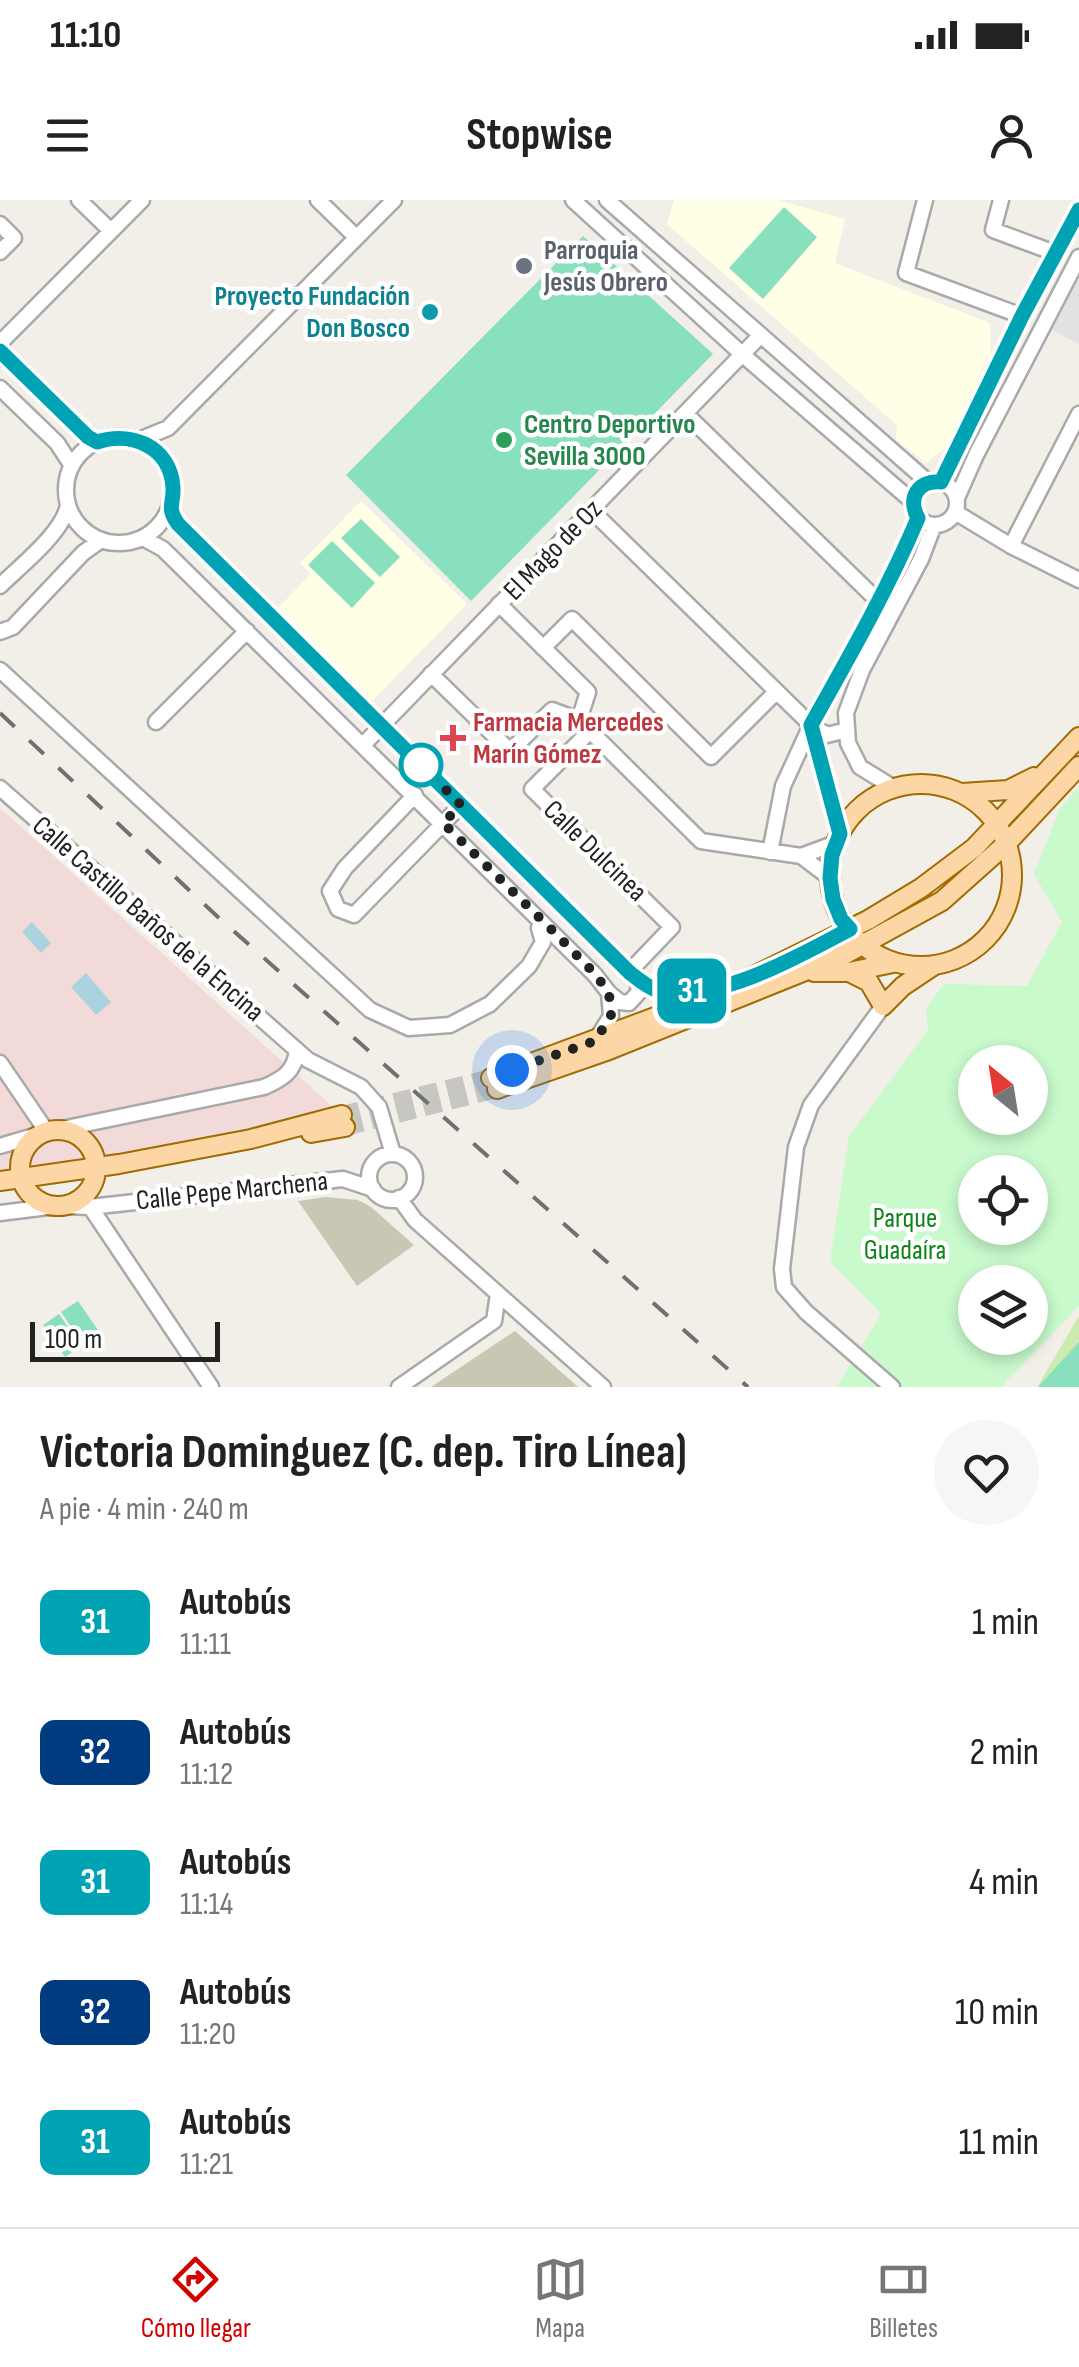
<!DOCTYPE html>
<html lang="es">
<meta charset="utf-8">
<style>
body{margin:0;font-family:"Sofia Sans Condensed",sans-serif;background:#f6f6f6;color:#222;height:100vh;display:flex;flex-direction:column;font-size:38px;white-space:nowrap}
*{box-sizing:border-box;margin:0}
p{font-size:32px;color:#767676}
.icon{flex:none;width:55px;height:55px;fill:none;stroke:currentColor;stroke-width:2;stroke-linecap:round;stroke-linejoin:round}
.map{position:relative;height:1187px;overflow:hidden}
.drawer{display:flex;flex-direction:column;background:#fff;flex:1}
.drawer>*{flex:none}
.badge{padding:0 20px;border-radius:15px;font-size:35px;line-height:65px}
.needle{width:65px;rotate:330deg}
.controls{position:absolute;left:958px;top:845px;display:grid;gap:20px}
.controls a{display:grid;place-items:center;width:90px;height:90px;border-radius:50%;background:#fff;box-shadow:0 5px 15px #0003;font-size:50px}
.scale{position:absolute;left:30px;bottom:25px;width:190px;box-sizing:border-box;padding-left:10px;border:5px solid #222;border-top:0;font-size:28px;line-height:35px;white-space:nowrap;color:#222;-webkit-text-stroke:8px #fff;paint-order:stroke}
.you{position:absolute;width:50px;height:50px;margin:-25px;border:8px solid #fff;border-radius:50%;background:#1a73e8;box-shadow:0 0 0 15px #1a73e833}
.map>.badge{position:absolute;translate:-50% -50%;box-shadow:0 0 0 5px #fff}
.round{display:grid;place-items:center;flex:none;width:105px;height:105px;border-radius:52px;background:#f6f6f6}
.head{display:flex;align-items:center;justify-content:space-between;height:170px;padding:0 40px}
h1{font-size:48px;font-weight:700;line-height:75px}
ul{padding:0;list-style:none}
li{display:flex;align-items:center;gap:30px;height:130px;padding:0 40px}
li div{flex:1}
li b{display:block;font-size:38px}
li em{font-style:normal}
li .badge{min-width:110px;font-weight:700;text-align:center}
.status{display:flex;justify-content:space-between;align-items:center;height:70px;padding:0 50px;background:#fff;direction:ltr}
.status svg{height:28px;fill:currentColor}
header{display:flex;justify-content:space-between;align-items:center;height:130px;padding:0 40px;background:#fff;font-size:45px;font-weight:700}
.tab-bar{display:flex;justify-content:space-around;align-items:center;height:140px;border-top:2px solid #e0e0e0;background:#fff;font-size:28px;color:#767676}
.tab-bar a{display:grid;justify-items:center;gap:5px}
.tab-bar .on{color:#d40000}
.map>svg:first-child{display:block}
.commercial{fill:#f2dad9}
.education{fill:#ffffe5}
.construction{fill:#c7c7b4}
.grass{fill:#cdebb0}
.park{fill:#c8facc;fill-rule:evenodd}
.pitch{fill:#88e0be}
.parking{fill:#e2e2e2}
.water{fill:#aad3df}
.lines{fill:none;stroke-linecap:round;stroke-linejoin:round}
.major-tunnel{stroke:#c8c6c1;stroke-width:18;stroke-dasharray:18 9;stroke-linecap:butt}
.minor-casing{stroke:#a9a9a9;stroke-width:19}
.major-casing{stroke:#a06b00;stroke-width:22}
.minor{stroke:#fff;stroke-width:14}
.major{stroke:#fcd6a4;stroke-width:18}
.rail{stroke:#707070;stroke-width:4;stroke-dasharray:20 20;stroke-linecap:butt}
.line-casing{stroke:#fff;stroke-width:22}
.line{stroke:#00a3b4;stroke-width:15}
.walk{stroke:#222;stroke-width:10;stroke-dasharray:0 18}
.worship-dot{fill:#6b7280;stroke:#fff;stroke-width:4}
.culture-dot{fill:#0f9aa8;stroke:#fff;stroke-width:4}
.leisure-dot{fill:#2e9e5b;stroke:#fff;stroke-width:4}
.health-dot{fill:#e0444e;stroke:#fff;stroke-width:4}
.stop-dot{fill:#fff;stroke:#00a3b4;stroke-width:5}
.labels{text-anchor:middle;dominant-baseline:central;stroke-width:9;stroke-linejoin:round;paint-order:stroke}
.worship-label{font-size:28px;font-weight:bold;fill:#5b616d;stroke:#fff;text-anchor:start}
.culture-label{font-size:28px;font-weight:bold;fill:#0d838f;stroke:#fff;text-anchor:end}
.leisure-label{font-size:28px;font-weight:bold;fill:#27864d;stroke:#fff;text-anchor:start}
.street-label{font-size:28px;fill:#222;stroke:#fff}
.health-label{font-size:28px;font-weight:bold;fill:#be3a42;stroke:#fff;text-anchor:start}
.park-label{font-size:28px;fill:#0c8416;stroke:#fff}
</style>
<div class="status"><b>11:10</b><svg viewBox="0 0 49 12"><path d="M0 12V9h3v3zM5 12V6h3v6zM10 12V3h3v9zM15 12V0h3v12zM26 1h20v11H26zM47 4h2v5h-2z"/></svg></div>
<header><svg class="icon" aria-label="menu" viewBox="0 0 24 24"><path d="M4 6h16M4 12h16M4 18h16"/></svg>Stopwise<svg class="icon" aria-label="person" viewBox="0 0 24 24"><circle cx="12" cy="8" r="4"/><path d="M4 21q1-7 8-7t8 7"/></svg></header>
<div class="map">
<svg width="1079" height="1187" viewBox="0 0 1079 1187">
<rect width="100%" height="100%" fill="#f2efe9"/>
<path class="commercial" d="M0 608 342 915 0 989Z"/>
<path class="education" d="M674 0H778L845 19 835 63 990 123 991 153 945 248 926 263 896 240 897 225 667 24Z
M361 301 467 404 371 502 276 410 311 374 300 363Z"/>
<path class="construction" d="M326 997 358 1000 371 1007 414 1045 357 1086 298 1001Z
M515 1131 578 1187H431Z"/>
<path class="grass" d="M1079 1116V1187H1037Z"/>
<path class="park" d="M1079 587V1106L1001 1187H837L881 1114 830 1061 849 936 928 830 926 808 944 784 1027 786 1062 722 1034 674 1060 608ZM975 862H1030V918H975ZM975 972H1030V1028H975ZM975 1082H1030V1138H975Z"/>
<path class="pitch" d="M784 7 817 37 763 99 729 68Z
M583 36 713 154 471 401 346 275Z
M361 319 400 357 380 377 341 338Z
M332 341 375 383 352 408 308 365Z
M78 1101 100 1133 83 1144 61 1112Z
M59 1114 81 1146 65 1157 43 1125Z
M1079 1141V1187H1038L1079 1142Z"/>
<path class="parking" d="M1079 78V144L1052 130Z"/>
<path class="water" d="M32 722 51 743 41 753 22 732Z
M86 773 111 802 96 815 71 787Z"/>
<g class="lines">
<path class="major-tunnel" d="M342 915 491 878
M345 927 497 889"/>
<defs>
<path id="minor" d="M79 0 111 31
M318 0 356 37
M573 0 743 155 913 302
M607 0 928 282
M925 0 906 73 1022 116
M1001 0 993 30 1055 53
M0 24 14 38 0 52
M0 143 142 0
M0 151 80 230 97 242
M0 188 57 243 72 266
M686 214 878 401
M66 290a53 53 0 1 1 106 0a53 53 0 1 1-106 0Z
M139 240 168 228 394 0
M913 303a22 22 0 1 1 44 0a22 22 0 1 1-44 0Z
M941 282 1022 116 1079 10
M957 298 976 255 1079 57
M169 309 178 324 629 772 659 792 700 791 716 787
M591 310 811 525 827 535 847 530
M955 312 1011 346 1079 380
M143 338 163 349 595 775 609 793 611 816 596 840
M1011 346 1079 214
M0 386C20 366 63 333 68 305
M499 404 588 492 579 520
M0 432 13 427 83 353 101 340
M543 448 572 419 711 557 776 492
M0 470 370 810 409 828 450 825 490 804 529 766 543 742 539 728
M431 474 510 551 552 510 579 520 701 641 801 656 836 643
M156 522 247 431
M811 525 840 634
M590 531 532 589 672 727 629 772
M363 545 761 135
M0 588 308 860 361 887 379 907 393 954
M894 588 860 567 848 543 846 513 862 470 921 359 934 325
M415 595 345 668 330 691 338 709 354 715 461 605
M770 652 783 586 811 525 851 455 904 351 918 318
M801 656 830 678
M609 793 620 802 629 803 639 792 637 778
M883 806 811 905 796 947 782 1069 784 1087 806 1112 892 1187
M0 863 47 932
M0 946 47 932 264 887C283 879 295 871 297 850
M369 977a23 23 0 1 1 46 0a23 23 0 1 1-46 0Z
M83 996 211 1187
M399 998 415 1020 603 1187
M64 1006 90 1007 343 979 373 989
M0 1013 56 1006
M399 1187 494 1121 498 1094"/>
<path id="major" d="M830 675a91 91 0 1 1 182 0a91 91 0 1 1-182 0Z
M962 593 1008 590 1034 577
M814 772H849L893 763
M849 772 869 782 883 806
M883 806 903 786 933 766
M491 878 717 794 868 720 921 688 974 648 1079 537
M497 889 609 850 840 757 942 701 1007 643 1079 566
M20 968a38 38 0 1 1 76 0a38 38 0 1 1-76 0Z
M311 933 345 927
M0 981 119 964 251 939 342 915"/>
</defs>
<use href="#minor" class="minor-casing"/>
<use href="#major" class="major-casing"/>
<use href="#minor" class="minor"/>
<use href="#major" class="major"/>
<path class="rail" d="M0 513 220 719 748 1187"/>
</g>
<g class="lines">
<defs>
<path id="line" d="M0 151 88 237 97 242C131 231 170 246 173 287 174 304 166 307 178 324L629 772C638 779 651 790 662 792 721 801 799 756 850 729L841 719 833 699 830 678 832 655 840 634 811 525C849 457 888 389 918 318 907 298 918 280 941 282L1022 116 1079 10"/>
</defs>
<use href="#line" class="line-casing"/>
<use href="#line" class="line"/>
<path class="walk" d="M421 565 461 605 443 623 554 732 595 774 609 793 611 816 595 841 512 870"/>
</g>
<circle class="worship-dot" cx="524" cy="66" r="10"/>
<circle class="culture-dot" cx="430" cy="112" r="10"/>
<circle class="leisure-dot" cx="504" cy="240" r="10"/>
<path class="health-dot" d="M448 523h10v10h10v10h-10v10h-10v-10h-10v-10h10z"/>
<circle class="stop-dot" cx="421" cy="565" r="20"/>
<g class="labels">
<g class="worship-label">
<text x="544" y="50">Parroquia<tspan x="544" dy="32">Jesús Obrero</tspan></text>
</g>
<g class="culture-label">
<text x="410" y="96">Proyecto Fundación<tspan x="410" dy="32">Don Bosco</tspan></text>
</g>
<g class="leisure-label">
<text x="524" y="224">Centro Deportivo<tspan x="524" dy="32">Sevilla 3000</tspan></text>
</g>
<g class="street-label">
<text transform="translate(553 350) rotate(-46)">El Mago de Oz</text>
<text transform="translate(595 651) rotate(44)">Calle Dulcinea</text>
<text transform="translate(148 719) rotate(41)">Calle Castillo Baños de la Encina</text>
<text transform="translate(232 991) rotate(-6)">Calle Pepe Marchena</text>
</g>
<g class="health-label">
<text x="473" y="522">Farmacia Mercedes<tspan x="473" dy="32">Marín Gómez</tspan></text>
</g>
<g class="park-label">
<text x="905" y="1018">Parque<tspan x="905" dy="32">Guadaíra</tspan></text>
</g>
</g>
</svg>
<div class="controls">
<a><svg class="needle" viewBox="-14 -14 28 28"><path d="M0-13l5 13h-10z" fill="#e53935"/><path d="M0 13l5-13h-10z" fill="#767676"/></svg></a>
<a><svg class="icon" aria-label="locate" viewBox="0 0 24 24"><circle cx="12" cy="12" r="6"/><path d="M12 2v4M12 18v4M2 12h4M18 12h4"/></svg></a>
<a><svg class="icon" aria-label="layers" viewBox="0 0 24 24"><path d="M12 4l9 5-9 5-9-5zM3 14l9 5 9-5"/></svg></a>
</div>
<div class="scale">100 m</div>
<div class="you" style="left:512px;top:870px"></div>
<b class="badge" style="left:692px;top:791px;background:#00a3b4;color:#fff">31</b>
</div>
<section class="drawer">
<div class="head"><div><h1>Victoria Dominguez (C. dep. Tiro Línea)</h1><p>A pie · 4 min · 240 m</p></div><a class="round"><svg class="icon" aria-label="heart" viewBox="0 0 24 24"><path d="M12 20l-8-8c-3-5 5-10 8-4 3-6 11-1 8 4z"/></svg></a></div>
<ul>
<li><span class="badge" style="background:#00a3b4;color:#fff">31</span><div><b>Autobús</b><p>11:11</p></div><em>1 min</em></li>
<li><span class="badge" style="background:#003b80;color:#fff">32</span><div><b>Autobús</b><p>11:12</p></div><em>2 min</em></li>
<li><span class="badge" style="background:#00a3b4;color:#fff">31</span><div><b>Autobús</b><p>11:14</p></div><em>4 min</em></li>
<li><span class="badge" style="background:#003b80;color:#fff">32</span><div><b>Autobús</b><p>11:20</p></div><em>10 min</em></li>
<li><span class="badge" style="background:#00a3b4;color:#fff">31</span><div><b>Autobús</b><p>11:21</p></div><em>11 min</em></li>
</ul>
</section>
<nav class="tab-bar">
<a class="on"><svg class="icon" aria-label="directions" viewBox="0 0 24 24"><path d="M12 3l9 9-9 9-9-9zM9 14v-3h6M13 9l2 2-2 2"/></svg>Cómo llegar</a>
<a><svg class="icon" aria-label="map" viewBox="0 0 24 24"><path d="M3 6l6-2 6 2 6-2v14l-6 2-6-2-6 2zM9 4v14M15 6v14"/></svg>Mapa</a>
<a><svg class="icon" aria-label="tickets" viewBox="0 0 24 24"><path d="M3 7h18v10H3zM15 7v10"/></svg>Billetes</a>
</nav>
